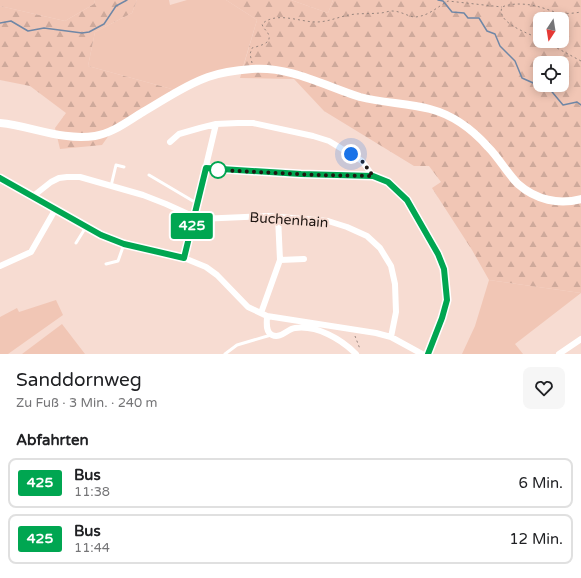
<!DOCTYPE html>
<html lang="de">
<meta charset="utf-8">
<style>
body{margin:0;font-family:"Varela Round",sans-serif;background:#f6f6f6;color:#202124;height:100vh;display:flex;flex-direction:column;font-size:15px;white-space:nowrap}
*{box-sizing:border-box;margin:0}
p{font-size:13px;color:#757577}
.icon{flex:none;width:22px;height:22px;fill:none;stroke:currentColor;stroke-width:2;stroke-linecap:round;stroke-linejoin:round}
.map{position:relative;height:354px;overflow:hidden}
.panel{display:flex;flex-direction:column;background:#fff;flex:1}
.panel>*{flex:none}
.badge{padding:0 8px;border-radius:3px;font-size:14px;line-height:26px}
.needle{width:26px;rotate:192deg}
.fabs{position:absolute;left:533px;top:12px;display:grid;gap:8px}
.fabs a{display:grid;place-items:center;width:36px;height:36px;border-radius:8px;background:#fff;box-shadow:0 2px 10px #0003;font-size:20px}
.you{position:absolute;width:20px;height:20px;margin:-10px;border:3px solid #fff;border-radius:50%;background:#1a73e8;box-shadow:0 0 0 6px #1a73e833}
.map>.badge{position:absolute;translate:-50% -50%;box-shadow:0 0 0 2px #fff}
h2{padding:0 16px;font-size:15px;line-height:36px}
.round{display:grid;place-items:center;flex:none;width:42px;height:42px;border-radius:8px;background:#f6f6f6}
.overview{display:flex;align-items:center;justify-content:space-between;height:68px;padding:0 16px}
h1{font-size:19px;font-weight:600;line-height:30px}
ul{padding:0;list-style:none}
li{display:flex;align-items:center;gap:12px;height:50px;margin:0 8px 6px;padding:0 8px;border:2px solid #e0e0e0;border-radius:8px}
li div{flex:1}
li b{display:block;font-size:15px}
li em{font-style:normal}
li .badge{min-width:44px;font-weight:700;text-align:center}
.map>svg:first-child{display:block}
.grass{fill:#f1c6b5}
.forest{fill:url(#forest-firs);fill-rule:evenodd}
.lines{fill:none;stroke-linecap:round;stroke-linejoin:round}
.stream{stroke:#6f87a6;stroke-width:1.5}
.path{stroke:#97847d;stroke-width:1;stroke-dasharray:2 3;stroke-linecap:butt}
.service{stroke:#fff;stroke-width:3}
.minor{stroke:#fff;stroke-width:6}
.secondary{stroke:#fff;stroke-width:8}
.line-casing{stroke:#fff;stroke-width:9}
.line{stroke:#00a651;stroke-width:6}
.walk{stroke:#201713;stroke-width:4;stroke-dasharray:0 7.2}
.stop-dot{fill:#fff;stroke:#00a651;stroke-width:2}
.labels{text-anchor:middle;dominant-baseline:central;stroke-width:4;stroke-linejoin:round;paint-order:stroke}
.street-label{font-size:14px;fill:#201713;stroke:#f7dcd2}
</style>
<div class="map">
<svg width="581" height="354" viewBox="0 0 581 354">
<defs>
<pattern id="forest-firs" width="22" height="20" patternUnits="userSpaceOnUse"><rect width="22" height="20" fill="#f1c6b5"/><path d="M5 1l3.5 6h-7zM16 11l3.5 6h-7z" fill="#cea99b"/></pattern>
</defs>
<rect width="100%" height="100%" fill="#f7dcd2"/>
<path class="grass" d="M0 0H95L94 4 65 21 0 6Z
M137 0H169L170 5 187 0H226L257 20 242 70 225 73 179 91 88 66 95 32 132 13Z
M291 0H333L328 13Z
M489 280 581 293 515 344 523 354H462L475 326Z
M56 300 63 315 8 354H0V317L17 308 19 312Z
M62 324 85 354H22Z"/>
<path class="forest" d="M95 0H137L132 13 95 32 88 66 179 91 112 131 102 145 60 149 55 128 66 113 30 86 0 80V6L65 21 94 4Z
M226 0H291L328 13 333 0H581V293L489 280 472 250 432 188 441 182 429 166H414L324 111 294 79 240 78 257 20ZM540 19H562V41H540ZM540 63H562V85H540Z"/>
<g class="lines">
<path class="stream" d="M438 0 443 1 452 12 464 13 468 18H479L487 31 495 34 500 46 515 61 522 78 540 86 548 87 563 105 577 102 581 105
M0 23 11 21 28 31 44 28 82 33 89 32 104 24 116 6 127 0"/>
<path class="path" d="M540 39C528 33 496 23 502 7 514 2 531 4 543 8 550 10 555 13 562 13 568 14 575 13 581 12
M544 41 581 61
M252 63 250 54 252 48C258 46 271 44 269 36 268 31 263 29 262 24 276 11 300 22 316 22 328 22 338 17 349 15 359 13 370 14 380 13 384 13 388 11 392 11 401 11 409 17 415 17 429 16 437 7 448 1L502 7
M355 336 360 349"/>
<path class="service" d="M149 175 198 204
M111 186 116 165 124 167
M76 243 86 227
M106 264 118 261 124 244
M225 354 237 345 271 335"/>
<path class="minor" d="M170 142 179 134 200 128 216 124 238 123H253L313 136 329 141 362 161 373 176
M206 168 218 170 316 175 373 176 388 182 407 200 438 254 444 269 447 300 442 318 428 354
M0 178 101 235 124 244 184 258 206 267 217 275 248 307 267 316 376 333 391 337 422 354
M32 197 51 182 59 178 67 177H80L143 195 166 204 199 219 268 216 328 221 347 227 367 236 380 248 391 266 395 284 396 312 391 337
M184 258 216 124
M280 260 304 259
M0 266 31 252 55 210
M261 313 280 260 278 217
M267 316C267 322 265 332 272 335 281 339 287 329 295 328 317 325 341 339 356 354
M559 354 581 339"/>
<path class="secondary" d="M0 123C32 126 62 141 95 136 113 133 128 121 143 112 164 100 185 85 208 77 222 72 238 70 252 69 290 66 325 86 360 97 383 103 407 103 430 109 453 115 472 129 488 147 499 158 507 173 518 184 536 200 559 205 581 199"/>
</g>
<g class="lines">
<defs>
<path id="line" d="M0 178 101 235 124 244 184 258 206 168 301 174 373 176 388 182 407 200 438 254 444 269 447 300 442 318 428 354"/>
</defs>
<use href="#line" class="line-casing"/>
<use href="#line" class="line"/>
<path class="walk" d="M218 170 316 175 373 176 362 161 351 154"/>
</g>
<circle class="stop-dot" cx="218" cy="170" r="8"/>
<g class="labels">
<g class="street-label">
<text transform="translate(289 220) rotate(4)">Buchenhain</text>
</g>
</g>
</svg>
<div class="fabs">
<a><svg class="needle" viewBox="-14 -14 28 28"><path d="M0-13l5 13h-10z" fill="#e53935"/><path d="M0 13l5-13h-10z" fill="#757577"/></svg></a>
<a><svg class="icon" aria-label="locate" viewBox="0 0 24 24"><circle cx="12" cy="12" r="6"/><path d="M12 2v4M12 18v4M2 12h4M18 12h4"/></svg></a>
</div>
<div class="you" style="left:351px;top:154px"></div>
<b class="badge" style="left:192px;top:226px;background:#00a651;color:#fff">425</b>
</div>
<section class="panel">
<div class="overview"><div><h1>Sanddornweg</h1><p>Zu Fuß · 3 Min. · 240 m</p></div><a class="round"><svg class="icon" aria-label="heart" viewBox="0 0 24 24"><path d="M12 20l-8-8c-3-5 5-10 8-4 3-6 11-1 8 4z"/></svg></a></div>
<h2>Abfahrten</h2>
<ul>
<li><span class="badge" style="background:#00a651;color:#fff">425</span><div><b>Bus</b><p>11:38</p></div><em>6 Min.</em></li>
<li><span class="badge" style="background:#00a651;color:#fff">425</span><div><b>Bus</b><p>11:44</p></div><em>12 Min.</em></li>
</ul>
</section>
